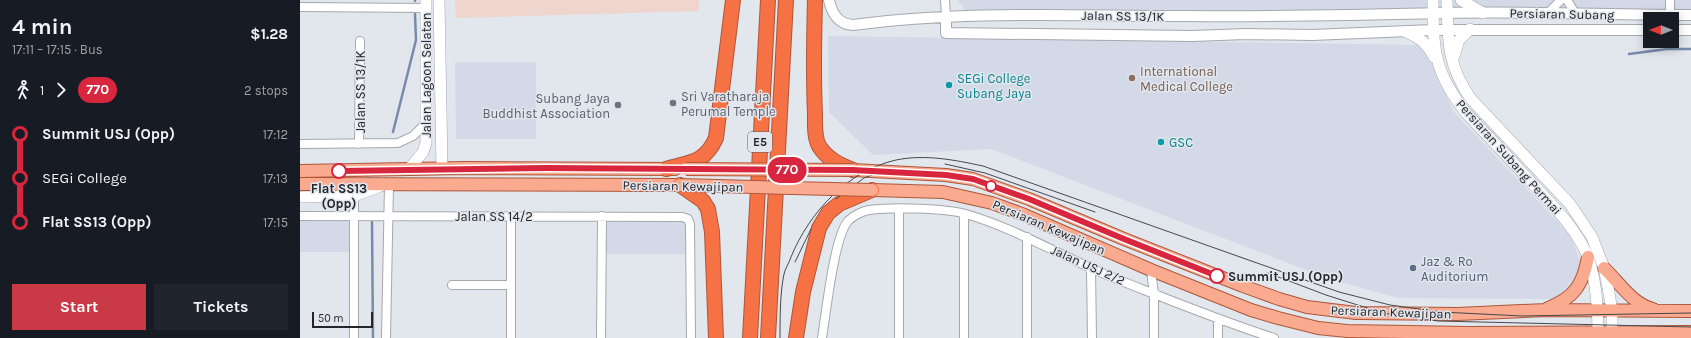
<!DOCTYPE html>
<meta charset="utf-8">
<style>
body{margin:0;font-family:Karla,sans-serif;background:#20242c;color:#f1f3f6;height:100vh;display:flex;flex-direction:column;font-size:15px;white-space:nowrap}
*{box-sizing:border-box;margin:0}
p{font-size:13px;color:#9ea1a6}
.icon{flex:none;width:22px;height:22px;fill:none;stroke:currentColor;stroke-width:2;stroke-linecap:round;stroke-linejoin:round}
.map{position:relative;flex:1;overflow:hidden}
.drawer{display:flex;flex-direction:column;background:#171b24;width:300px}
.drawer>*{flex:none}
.badge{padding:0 8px;border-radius:13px;font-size:14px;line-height:26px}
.needle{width:26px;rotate:270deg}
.tools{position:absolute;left:1343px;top:12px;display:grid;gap:8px}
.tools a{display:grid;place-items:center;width:36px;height:36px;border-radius:0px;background:#171b24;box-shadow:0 2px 10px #0003;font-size:20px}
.scale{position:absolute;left:12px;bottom:10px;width:61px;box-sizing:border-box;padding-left:4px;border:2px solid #252629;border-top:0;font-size:11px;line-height:14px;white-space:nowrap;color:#252629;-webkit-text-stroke:3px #e2e6ed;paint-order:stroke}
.map>.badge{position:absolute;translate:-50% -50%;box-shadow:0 0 0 2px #fff}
.legs{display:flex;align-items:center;gap:6px;height:44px;padding:0 12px;font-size:13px}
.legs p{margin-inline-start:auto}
.headline{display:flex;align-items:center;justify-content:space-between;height:68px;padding:0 12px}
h1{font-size:22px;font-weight:700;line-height:30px}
.cta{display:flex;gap:8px;margin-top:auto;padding:8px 12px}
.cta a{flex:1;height:46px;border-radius:0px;background:#c93946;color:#fff;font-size:16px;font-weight:700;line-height:46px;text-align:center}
.cta a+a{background:#20242c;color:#f1f3f6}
ul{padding:0 12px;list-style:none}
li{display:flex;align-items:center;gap:14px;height:44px;font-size:15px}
li i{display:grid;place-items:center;width:6px;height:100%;margin:0 5px;background:currentColor}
li i::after{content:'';width:10px;height:10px;margin:-5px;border:3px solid;border-radius:50%;background:#171b24}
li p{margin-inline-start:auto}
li:first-child i{background:linear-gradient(#0000 50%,currentColor 0)}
li:last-child i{background:linear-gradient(currentColor 50%,#0000 0)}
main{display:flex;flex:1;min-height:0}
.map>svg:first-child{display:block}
.built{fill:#d3d9e7}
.industrial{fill:#efd5ce}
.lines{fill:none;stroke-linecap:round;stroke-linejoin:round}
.stream{stroke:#788bab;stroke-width:2.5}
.minor-casing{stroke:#a5a8af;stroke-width:10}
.tertiary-casing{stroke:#a5a8af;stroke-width:12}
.secondary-casing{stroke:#a5a8af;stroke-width:12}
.primary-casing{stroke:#ad573b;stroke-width:14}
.motorway-casing{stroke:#ad573b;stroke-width:16}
.minor{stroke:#fff;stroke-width:8}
.tertiary{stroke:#fff;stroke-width:10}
.secondary{stroke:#fff;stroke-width:11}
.primary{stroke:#faaa8f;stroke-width:12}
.motorway{stroke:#f67245;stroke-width:14}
.tram{stroke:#46484c;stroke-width:1}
.primary-bridge-casing{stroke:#ad573b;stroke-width:14;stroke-linecap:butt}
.primary-bridge{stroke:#faaa8f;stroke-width:12}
.line-1-casing{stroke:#fff;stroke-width:9}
.line-1{stroke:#d7263d;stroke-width:6}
.education-dot{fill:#8d6e63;stroke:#e2e6ed;stroke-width:1.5}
.culture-dot{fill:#0f9aa8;stroke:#e2e6ed;stroke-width:1.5}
.worship-dot{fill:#6b7280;stroke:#e2e6ed;stroke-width:1.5}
.stop-1-dot{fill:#fff;stroke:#d7263d;stroke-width:2}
.service-dot{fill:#5c6f8a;stroke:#e2e6ed;stroke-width:1.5}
.labels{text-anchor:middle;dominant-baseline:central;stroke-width:3;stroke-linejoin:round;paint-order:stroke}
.shield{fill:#e2e6ed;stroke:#5e6064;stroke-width:1}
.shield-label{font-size:12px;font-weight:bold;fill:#252629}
.street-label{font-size:13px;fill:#252629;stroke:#e2e6ed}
.education-label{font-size:13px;fill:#785e54;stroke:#e2e6ed;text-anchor:start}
.culture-label{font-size:13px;fill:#0d838f;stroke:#e2e6ed;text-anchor:start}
.worship-label{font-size:13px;fill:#5b616d;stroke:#e2e6ed;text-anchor:start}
.stop-label{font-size:13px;font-weight:bold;fill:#252629;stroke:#e2e6ed}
.service-label{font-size:13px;fill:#4e5e75;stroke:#e2e6ed;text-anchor:start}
</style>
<main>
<section class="drawer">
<div class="headline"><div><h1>4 min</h1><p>17:11 – 17:15 · Bus</p></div><b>$1.28</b></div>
<div class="legs"><svg class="icon" aria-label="walk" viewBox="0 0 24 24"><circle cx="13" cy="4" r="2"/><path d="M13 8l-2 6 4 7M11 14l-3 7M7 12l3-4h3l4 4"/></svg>1<svg class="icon" aria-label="forward" viewBox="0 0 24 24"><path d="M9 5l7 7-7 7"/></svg><b class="badge" style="background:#d7263d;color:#fff">770</b><p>2 stops</p></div>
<ul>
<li><i style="color:#d7263d"></i><b>Summit USJ (Opp)</b><p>17:12</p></li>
<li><i style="color:#d7263d"></i><span>SEGi College</span><p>17:13</p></li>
<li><i style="color:#d7263d"></i><b>Flat SS13 (Opp)</b><p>17:15</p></li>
</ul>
<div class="cta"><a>Start</a><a>Tickets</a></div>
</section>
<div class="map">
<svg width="1391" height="338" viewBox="0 0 1391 338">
<rect width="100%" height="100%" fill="#e2e6ed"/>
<path class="built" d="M658 0H1391V11L667 13Z
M528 36 1126 45 1153 111 1270 235 1280 260 1282 272 1277 283 1260 299 1098 298 1030 279 691 149 573 155 529 112Z
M155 62H236V139H156Z
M0 219H52V252H0Z
M305 219 379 220 384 221 386 224 388 254H305Z"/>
<path class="industrial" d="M155 0H399V11L156 18Z"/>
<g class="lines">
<path class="stream" d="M115 1V0
M1329 54 1367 49H1391
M93 132 116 40 115 14
M72 222 73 338"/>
<defs>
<path id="minor" d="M645 0 646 16
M1267 0 1275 13
M0 7 126 8
M1248 13 1261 0
M1370 15V0
M0 144 98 143 113 136 127 122
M59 144 60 41
M0 216 382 217 388 219 390 224 391 338
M727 237V338
M791 268 792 338
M851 270 854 294V338
M152 285H211
M54 338V196
M86 338 89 185
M211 338V216
M301 338 302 216
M522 338C526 314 534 237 548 221 553 216 562 211 569 210 592 207 644 208 666 214 710 227 749 249 791 268 817 280 845 290 872 301 906 314 939 327 974 338
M599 338V209
M664 338V214
M918 338V319"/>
<path id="tertiary" d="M529 0C532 14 538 24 553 25 665 10 777 16 890 16 975 17 1061 15 1147 13 1228 11 1310 15 1391 15
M646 16V33L892 36 946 34 1012 35 1133 30H1350
M1372 30H1391"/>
<path id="secondary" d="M139 0 142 168
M1133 0C1133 50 1134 73 1167 114 1188 136 1209 158 1229 180 1251 204 1276 227 1288 257 1297 283 1298 311 1298 338
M1147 0C1148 40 1147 65 1171 99L1270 204 1292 237 1304 268 1308 287 1312 311V338
M1161 0 1183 13
M1106 32C1120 38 1127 43 1134 57
M1153 59 1159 40 1170 29
M109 169 123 152 126 143V0
M0 197 54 196 83 185"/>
<path id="primary" d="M553 170 646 175 673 179 729 199 824 239 943 286 979 299 1007 307 1056 313 1158 314 1245 310 1391 311
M0 171 164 168 375 169
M0 184 380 185
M572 190 643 192 692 203 722 214 851 270 951 310 978 318 1018 328 1047 331 1168 333 1391 332
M1304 268C1319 282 1332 304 1353 309
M1248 308C1274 298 1283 285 1288 257"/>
<path id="motorway" d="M515 0C514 38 513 75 515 113 515 123 514 137 519 146 527 159 540 165 553 170
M366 169C390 162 405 163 416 138L433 0
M380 185 403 201 408 209 412 232 416 338
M450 338 468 0
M468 338 486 0
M496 338 503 292 519 228 528 213 539 204 572 190"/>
</defs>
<use href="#minor" class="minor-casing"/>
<use href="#tertiary" class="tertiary-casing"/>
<use href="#secondary" class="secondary-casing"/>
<use href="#primary" class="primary-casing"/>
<use href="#motorway" class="motorway-casing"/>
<use href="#minor" class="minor"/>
<use href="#tertiary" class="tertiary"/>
<use href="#secondary" class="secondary"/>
<use href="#primary" class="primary"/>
<use href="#motorway" class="motorway"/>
<path class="tram" d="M645 164 685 173 795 212
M536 199 564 178 588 169
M495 262 511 229
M968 273 1026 295 1083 313 1138 321 1391 327
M480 338C480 320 480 292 484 274 485 269 489 263 491 257 509 213 547 171 596 160 625 154 655 160 683 166L1039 292 1090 305 1141 312 1222 316 1391 313"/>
<defs>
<path id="primary-bridge" d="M386 169 553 170
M380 185 572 190"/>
</defs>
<use href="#primary-bridge" class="primary-bridge-casing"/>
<use href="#primary-bridge" class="primary-bridge"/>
</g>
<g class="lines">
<defs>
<path id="line-1" d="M39 171 246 168 553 170 646 175 673 179 729 199 824 239 917 276"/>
</defs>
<use href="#line-1" class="line-1-casing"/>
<use href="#line-1" class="line-1"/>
</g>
<circle class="education-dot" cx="832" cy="78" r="4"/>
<g class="culture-dot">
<circle cx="649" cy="85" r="4"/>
<circle cx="861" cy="142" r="4"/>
</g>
<g class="worship-dot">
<circle cx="373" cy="103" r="4"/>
<circle cx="318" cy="105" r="4"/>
</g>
<g class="stop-1-dot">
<circle cx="39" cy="171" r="7"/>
<circle cx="691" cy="186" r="5"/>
<circle cx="917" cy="276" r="7"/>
</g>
<circle class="service-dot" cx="1113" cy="268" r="4"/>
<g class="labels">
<rect class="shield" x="448" y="132" width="24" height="20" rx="3"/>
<g class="shield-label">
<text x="460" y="142">E5</text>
</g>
<g class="street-label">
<text transform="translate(1262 14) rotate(1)">Persiaran Subang</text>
<text transform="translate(823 16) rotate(1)">Jalan SS 13/1K</text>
<text transform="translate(126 75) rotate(-90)">Jalan Lagoon Selatan</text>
<text transform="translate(60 92) rotate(-90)">Jalan SS 13/1K</text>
<text transform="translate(1209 157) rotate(48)">Persiaran Subang Permai</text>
<text transform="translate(383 186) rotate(1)">Persiaran Kewajipan</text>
<text x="194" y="216">Jalan SS 14/2</text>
<text transform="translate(749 227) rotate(23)">Persiaran Kewajipan</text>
<text transform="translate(788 265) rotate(24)">Jalan USJ 2/2</text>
<text transform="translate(1091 312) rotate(2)">Persiaran Kewajipan</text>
</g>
<g class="education-label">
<text x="840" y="71">International<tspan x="840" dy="15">Medical College</tspan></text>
</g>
<g class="culture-label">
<text x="657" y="78">SEGi College<tspan x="657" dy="15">Subang Jaya</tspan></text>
<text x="869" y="142">GSC</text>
</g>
<g class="worship-label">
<text x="381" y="96">Sri Varatharaja<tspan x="381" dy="15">Perumal Temple</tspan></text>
<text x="310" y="98" text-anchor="end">Subang Jaya<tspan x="310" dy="15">Buddhist Association</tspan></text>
</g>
<g class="stop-label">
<text x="39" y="188">Flat SS13<tspan x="39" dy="15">(Opp)</tspan></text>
<text x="928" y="276" text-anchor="start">Summit USJ (Opp)</text>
</g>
<g class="service-label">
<text x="1121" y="261">Jaz &amp; Ro<tspan x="1121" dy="15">Auditorium</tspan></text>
</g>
</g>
</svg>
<div class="tools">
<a><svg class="needle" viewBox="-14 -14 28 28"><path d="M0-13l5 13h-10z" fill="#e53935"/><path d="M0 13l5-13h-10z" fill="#9ea1a6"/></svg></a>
</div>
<div class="scale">50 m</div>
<b class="badge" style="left:487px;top:170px;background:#d7263d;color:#fff">770</b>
</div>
</main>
